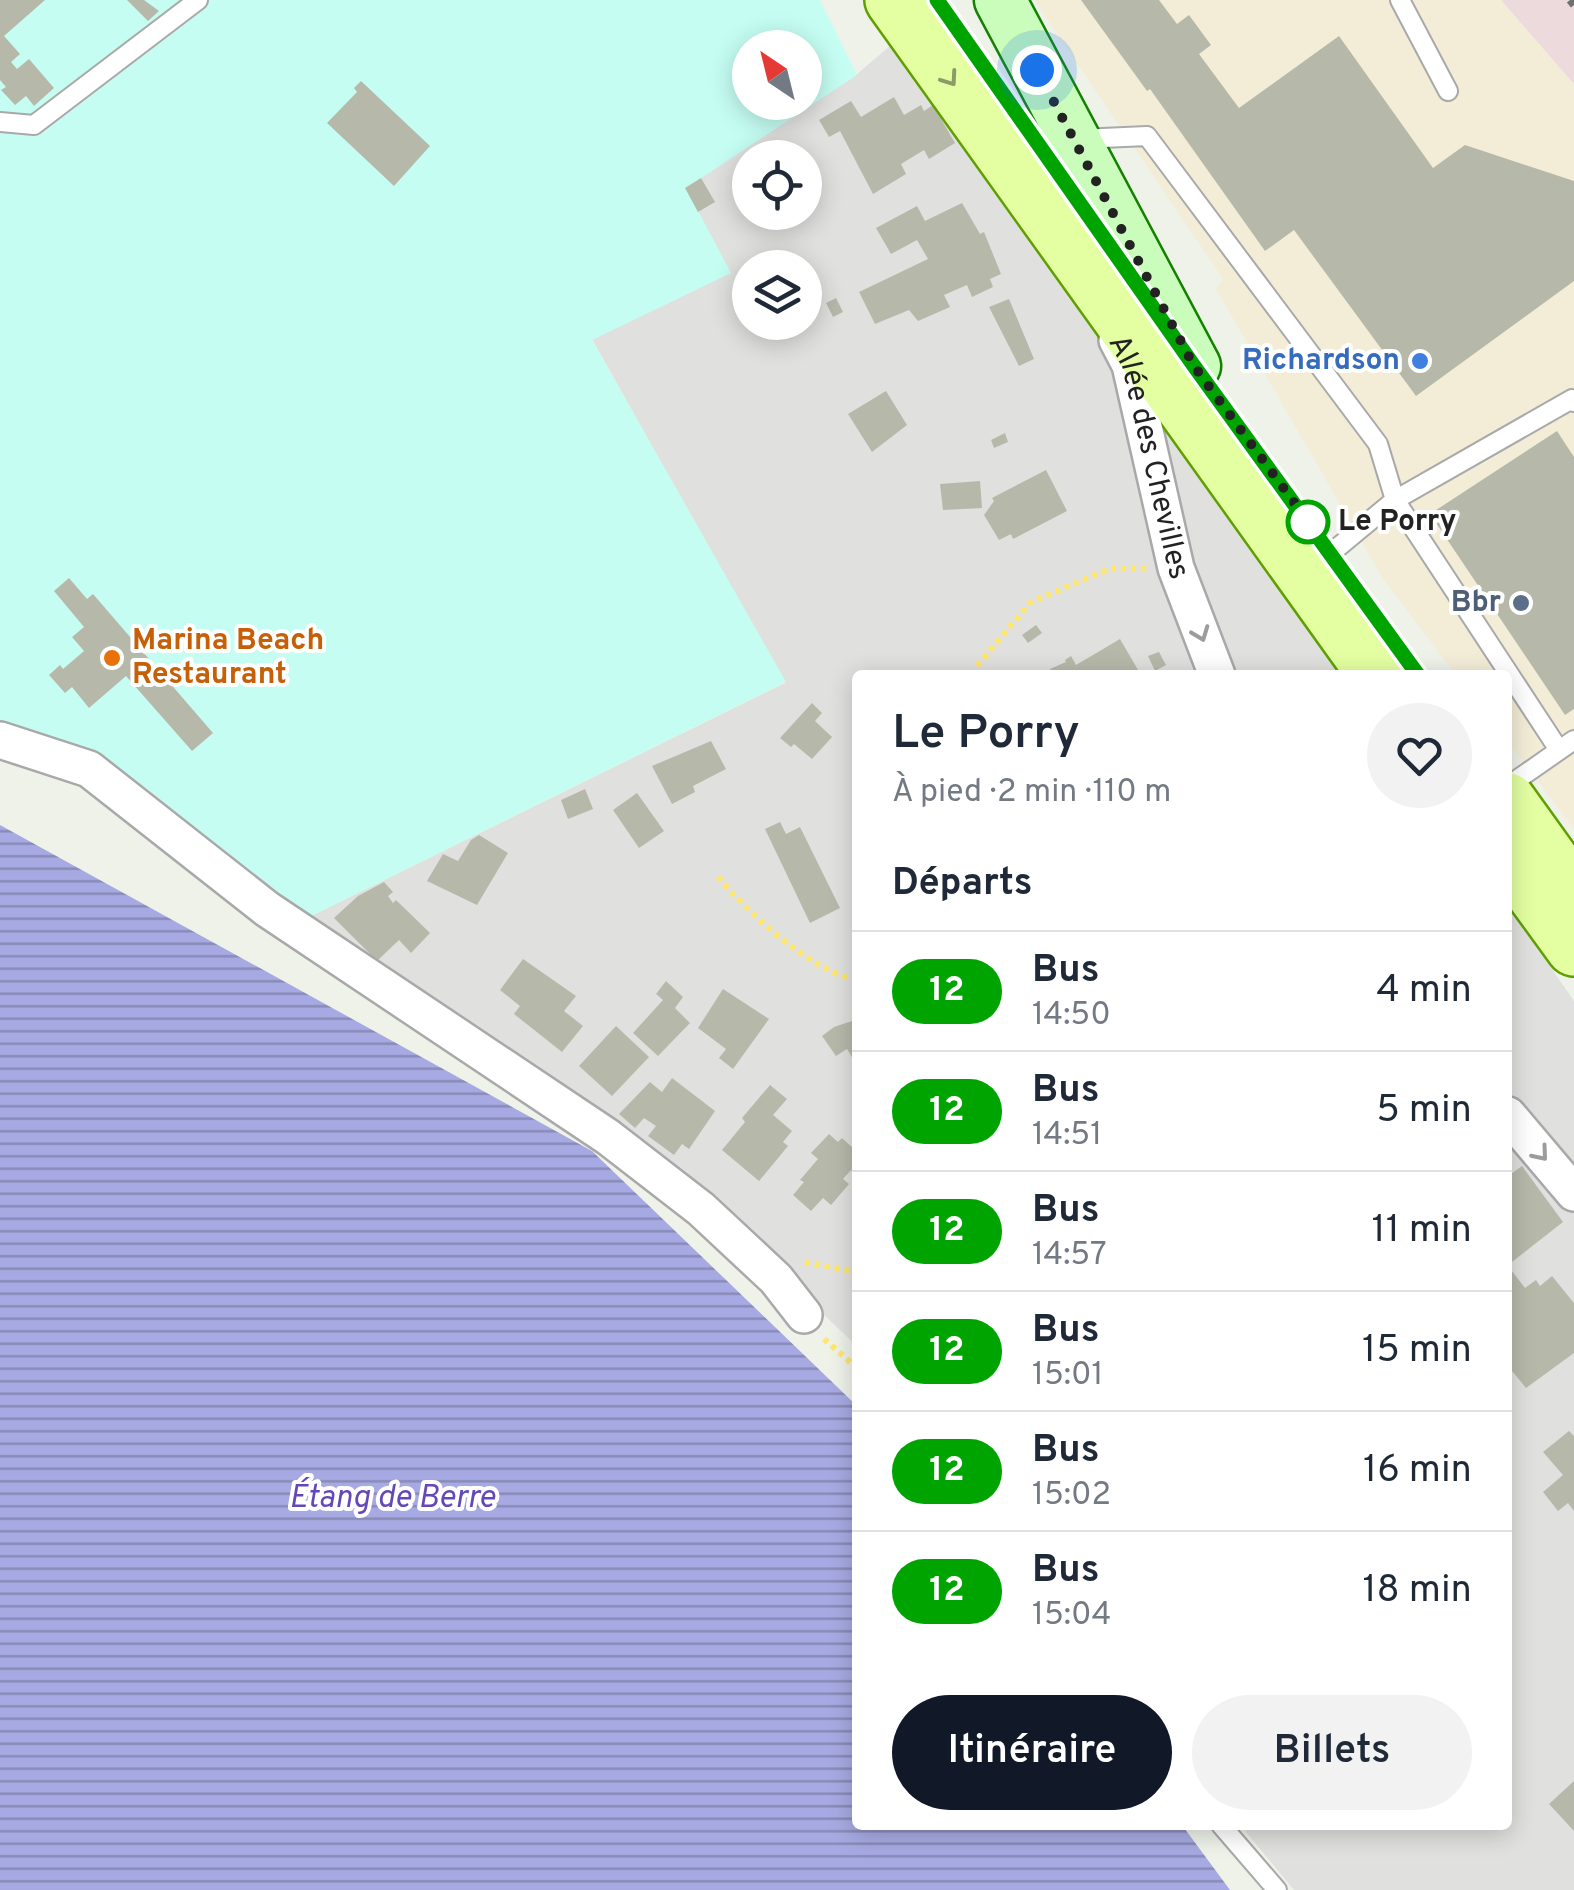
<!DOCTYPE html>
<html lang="fr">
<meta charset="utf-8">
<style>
body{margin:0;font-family:Overpass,sans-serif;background:#f2f2f3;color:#1f2937;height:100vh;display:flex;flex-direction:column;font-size:38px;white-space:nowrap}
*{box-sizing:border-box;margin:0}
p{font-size:32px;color:#747a83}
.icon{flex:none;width:55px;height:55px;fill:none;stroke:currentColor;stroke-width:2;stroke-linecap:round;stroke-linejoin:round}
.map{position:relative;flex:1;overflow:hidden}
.side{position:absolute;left:852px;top:670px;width:660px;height:1160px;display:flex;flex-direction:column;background:#fff;border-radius:10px;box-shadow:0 5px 25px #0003}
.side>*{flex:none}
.badge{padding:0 20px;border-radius:32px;font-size:35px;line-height:65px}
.needle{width:65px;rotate:325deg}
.controls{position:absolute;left:732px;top:30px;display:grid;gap:20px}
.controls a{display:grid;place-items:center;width:90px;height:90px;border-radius:50%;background:#fff;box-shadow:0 5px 25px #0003;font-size:50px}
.you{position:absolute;width:50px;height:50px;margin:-25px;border:8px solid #fff;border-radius:50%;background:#1a73e8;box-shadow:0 0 0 15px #1a73e833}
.map>.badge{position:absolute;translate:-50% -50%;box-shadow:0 0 0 5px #fff}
h2{padding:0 40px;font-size:38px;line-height:90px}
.round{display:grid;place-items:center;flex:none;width:105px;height:105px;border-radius:52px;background:#f2f2f3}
.summary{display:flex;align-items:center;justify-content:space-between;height:170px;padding:0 40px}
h1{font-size:48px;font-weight:600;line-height:75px}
.cta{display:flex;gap:20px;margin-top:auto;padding:20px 40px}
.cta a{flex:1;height:115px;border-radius:60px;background:#111827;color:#fff;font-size:40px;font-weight:600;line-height:115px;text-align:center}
.cta a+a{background:#f2f2f3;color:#1f2937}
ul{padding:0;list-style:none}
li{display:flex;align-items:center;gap:30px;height:120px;padding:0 40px;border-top:2px solid #e0e1e3}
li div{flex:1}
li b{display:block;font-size:38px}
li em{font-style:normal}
li .badge{min-width:110px;font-weight:700;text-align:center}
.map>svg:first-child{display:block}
.residential{fill:#e0e0df;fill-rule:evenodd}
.commercial{fill:#f3edd8}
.railway{fill:#ecdadc}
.park{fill:#c5fdf2;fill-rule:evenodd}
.water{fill:url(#water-rules)}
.building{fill:#b6b9aa}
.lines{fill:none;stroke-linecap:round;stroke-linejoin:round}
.lane-casing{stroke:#a9a9a9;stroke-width:22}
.street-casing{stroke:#a9a9a9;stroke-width:40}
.secondary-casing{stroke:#148200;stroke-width:55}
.primary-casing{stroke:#5fa000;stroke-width:60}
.path{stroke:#ffe76d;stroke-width:6;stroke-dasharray:5 5;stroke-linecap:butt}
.lane{stroke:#fff;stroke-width:18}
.street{stroke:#fff;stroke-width:35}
.secondary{stroke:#cafdbc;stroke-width:50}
.primary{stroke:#e3ffa1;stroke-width:55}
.rail{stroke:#707070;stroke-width:8;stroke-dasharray:20 20;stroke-linecap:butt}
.oneway{stroke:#8c9c68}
.oneway2{stroke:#9c9c9c}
.line-casing{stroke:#fff;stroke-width:22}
.line{stroke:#00a400;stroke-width:15}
.walk{stroke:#222;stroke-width:10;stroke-dasharray:0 18}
.shop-dot{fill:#3f7fe0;stroke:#fff;stroke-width:4}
.stop-dot{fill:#fff;stroke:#00a400;stroke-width:5}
.service-dot{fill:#5c6f8a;stroke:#fff;stroke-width:4}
.food-dot{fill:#e8710a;stroke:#fff;stroke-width:4}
.labels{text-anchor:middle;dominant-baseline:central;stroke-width:8;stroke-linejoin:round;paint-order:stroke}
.shop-label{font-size:30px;font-weight:bold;fill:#366cbe;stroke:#fff;text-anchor:end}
.street-label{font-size:30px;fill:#222;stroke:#fff}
.stop-label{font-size:30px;font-weight:bold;fill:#222;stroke:#fff;text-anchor:start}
.service-label{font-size:30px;font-weight:bold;fill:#4e5e75;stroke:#fff;text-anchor:end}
.food-label{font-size:30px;font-weight:bold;fill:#c56008;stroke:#fff;text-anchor:start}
.water-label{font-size:32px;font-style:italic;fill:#6248b8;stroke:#fff}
</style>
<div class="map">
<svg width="1574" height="1890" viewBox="0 0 1574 1890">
<defs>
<pattern id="water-rules" width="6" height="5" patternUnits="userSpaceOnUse" patternTransform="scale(2.5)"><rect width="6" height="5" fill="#a7aae2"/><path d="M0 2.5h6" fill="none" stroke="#888ab7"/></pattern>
</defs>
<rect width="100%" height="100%" fill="#eef2e9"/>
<path class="residential" d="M898 39 1345 675H858L857 1346 669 1169 303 920 785 683 592 339 730 273 685 188 856 75ZM750 158H805V212H750ZM750 268H805V322H750Z
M1508 906 1574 1001V1890H1294L1240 1825H1508Z"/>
<path class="commercial" d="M1034 0H1501L1574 84V829L1508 742V675H1456L1383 579 1216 289 1223 279Z"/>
<path class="railway" d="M1501 0H1574V84Z"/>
<path class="park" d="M0 0H820L857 75 686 188 731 273 592 340 786 682 303 920 150 791 92 762 0 731ZM750 48H805V102H750Z"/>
<path class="water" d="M0 825 592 1151 857 1406 858 1825H1182L1230 1890H0Z"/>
<path class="building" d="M0 0H45L4 36 20 54 11 62 17 69 29 59 54 88 34 106 26 96 15 105 1 90 6 87 0 80Z
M127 0H144L159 11 148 21Z
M1081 0H1159L1177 24 1189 15 1211 45 1199 54 1239 108 1339 36 1433 168 1465 145 1574 181V281L1416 396 1294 230 1265 251 1150 89 1147 91Z
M361 81 430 146 394 186 327 123 357 92 354 88Z
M894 97 904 115 921 105 924 111 933 105 955 143 929 159 924 150 901 164 906 174 873 194 840 131 829 137 819 120 851 101 861 117Z
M701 178 715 202 698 212 685 188Z
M962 203 980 234 984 232 1001 274 990 279 993 287 972 297 967 285 944 295 950 307 918 321 909 310 875 324 859 292 928 259 917 240 891 254 876 228 917 206 925 221Z
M836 298 843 312 833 317 826 303Z
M1009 299 1034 359 1019 366 989 307Z
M886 391 907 425 872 452 848 414Z
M1557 431 1574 457V709L1565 715 1430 514Z
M1005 433 1008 442 994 448 991 440Z
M1046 470 1067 511 1013 539 1011 534 999 540 984 515 994 501 992 498Z
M980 481 982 508 943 510 940 484Z
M69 578 87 599 93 594 213 733 192 751 126 676 89 708 72 687 65 693 49 675 60 665 63 669 84 651 72 637 84 627 54 591Z
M1036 625 1042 633 1028 643 1022 635Z
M1120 639 1141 675H1053L1050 669 1066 662 1065 660 1071 656 1076 665Z
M1159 652 1166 665 1155 671 1148 656Z
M812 703 822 713 815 721 832 737 812 759 794 744 791 747 780 738Z
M711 741 726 769 693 786 695 792 672 804 652 766Z
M585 789 593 809 568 819 561 800Z
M637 793 664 831 639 848 613 810Z
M780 822 786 834 800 827 840 908 810 923 765 829Z
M479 835 508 853 477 905 427 881 443 854 458 861 471 840Z
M384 882 393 892 388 896 393 903 396 900 430 933 411 953 399 940 377 961 334 918 358 896Z
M523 959 576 996 564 1011 583 1026 562 1052 514 1014 520 1006 500 990Z
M666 981 683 997 675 1008 690 1023 658 1056 633 1033 663 1000 656 994Z
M723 989 769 1019 733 1069 719 1058 726 1049 698 1028Z
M858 1019V1067L847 1049 836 1056 822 1036 834 1027Z
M616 1026 649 1057 612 1096 579 1066Z
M672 1078 715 1111 689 1149 682 1144 674 1155 648 1136 656 1126 644 1118 635 1128 619 1114 650 1082 662 1092Z
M770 1085 787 1099 773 1115 792 1131 783 1142 788 1146 759 1181 722 1150 745 1122 742 1118Z
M829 1134 838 1142 842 1138 854 1149 858 1155V1177L851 1170 843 1179 849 1184 831 1205 823 1198 811 1211 793 1195 804 1182 800 1180 818 1159 811 1153Z
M1522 1166 1563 1222 1508 1265V1176Z
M1508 1266 1525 1288 1536 1280 1540 1286 1552 1276 1574 1303V1353L1526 1388 1508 1366Z
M1569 1431 1574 1436V1511L1568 1503 1558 1511 1543 1492 1563 1475 1543 1452Z
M1574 1781V1831L1549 1804Z"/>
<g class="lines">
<defs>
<path id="lane" d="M1400 0 1448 91
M0 122 34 125 198 0
M1080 139 1147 136 1378 444 1395 500 1331 553
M1559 750 1395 500 1572 399 1574 402
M1508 786 1574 740
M1221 1825 1277 1890"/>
<g id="street">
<path id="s1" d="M1117 340 1130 365 1176 568 1217 675"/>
<path d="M0 740 89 769 267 909 608 1137 701 1209 776 1279 804 1315"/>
<path d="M1508 1115 1574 1193"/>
</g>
<path id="secondary" d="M1000 0 1195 366"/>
<path id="primary" d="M893 0 1376 675
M1508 801 1574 893
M1515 867 1574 948"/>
</defs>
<use href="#lane" class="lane-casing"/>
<use href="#street" class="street-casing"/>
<use href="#secondary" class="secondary-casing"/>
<use href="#primary" class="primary-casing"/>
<path class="path" d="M974 675 976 667 1031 602 1109 569H1145
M718 877C750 914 808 969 858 981
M805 1262 858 1272
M824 1339 858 1369"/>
<use href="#lane" class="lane"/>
<use href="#street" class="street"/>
<use href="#secondary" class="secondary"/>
<use href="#primary" class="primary"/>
<path class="rail" d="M1570 0 1574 5"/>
</g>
<defs><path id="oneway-chevron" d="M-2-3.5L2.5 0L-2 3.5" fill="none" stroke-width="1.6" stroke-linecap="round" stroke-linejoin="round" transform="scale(2.5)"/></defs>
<use class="oneway" href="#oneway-chevron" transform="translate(950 79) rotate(55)"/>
<g class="oneway2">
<use href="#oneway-chevron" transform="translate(1201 634) rotate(69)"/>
<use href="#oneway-chevron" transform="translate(1541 1154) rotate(50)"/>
</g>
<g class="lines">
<defs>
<path id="line" d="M937 0 1194 366 1418 675"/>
</defs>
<use href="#line" class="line-casing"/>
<use href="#line" class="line"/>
<path class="walk" d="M1037 70 1194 366 1312 527 1308 522"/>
</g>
<circle class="shop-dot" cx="1420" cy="361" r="10"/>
<circle class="stop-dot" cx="1308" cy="522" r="20"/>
<circle class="service-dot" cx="1521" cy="603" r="10"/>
<circle class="food-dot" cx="112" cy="658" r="10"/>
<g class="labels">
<g class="shop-label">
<text x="1400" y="361">Richardson</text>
</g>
<g class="street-label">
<text stroke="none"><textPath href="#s1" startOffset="122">Allée des Chevilles</textPath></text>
</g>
<g class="stop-label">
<text x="1338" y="522">Le Porry</text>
</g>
<g class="service-label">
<text x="1501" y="603">Bbr</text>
</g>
<g class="food-label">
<text x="132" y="641">Marina Beach<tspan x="132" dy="34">Restaurant</tspan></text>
</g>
<g class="water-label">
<text x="392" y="1499">Étang de Berre</text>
</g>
</g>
</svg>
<div class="controls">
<a><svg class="needle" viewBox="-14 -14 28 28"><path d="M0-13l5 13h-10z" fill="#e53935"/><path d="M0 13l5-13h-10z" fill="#747a83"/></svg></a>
<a><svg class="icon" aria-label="locate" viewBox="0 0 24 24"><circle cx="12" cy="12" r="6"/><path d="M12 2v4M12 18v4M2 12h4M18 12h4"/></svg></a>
<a><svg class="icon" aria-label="layers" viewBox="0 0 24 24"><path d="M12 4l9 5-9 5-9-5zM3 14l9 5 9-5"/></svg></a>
</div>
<div class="you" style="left:1037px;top:70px"></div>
<section class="side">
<div class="summary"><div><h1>Le Porry</h1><p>À pied · 2 min · 110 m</p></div><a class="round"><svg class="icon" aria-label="heart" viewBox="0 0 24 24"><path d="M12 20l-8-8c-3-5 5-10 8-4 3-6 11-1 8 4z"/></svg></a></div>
<h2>Départs</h2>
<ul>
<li><span class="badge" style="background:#00a400;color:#fff">12</span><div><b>Bus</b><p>14:50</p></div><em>4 min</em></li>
<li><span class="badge" style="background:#00a400;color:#fff">12</span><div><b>Bus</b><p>14:51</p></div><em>5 min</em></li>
<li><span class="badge" style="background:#00a400;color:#fff">12</span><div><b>Bus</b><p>14:57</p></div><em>11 min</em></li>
<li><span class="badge" style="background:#00a400;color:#fff">12</span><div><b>Bus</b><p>15:01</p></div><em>15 min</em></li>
<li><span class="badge" style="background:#00a400;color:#fff">12</span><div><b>Bus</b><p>15:02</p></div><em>16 min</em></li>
<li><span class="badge" style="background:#00a400;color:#fff">12</span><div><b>Bus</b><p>15:04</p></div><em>18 min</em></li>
</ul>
<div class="cta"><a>Itinéraire</a><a>Billets</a></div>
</section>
</div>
